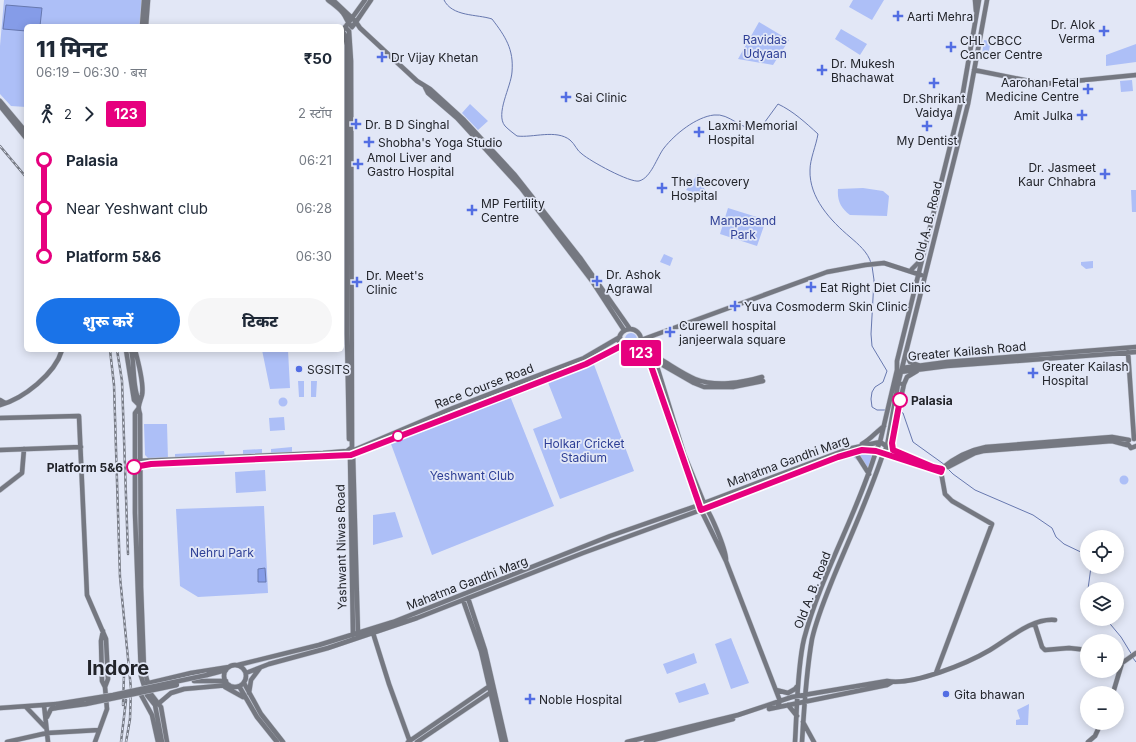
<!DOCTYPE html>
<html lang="hi">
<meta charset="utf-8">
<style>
body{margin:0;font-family:Inter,"Noto Sans Devanagari",sans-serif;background:#f6f6f7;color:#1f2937;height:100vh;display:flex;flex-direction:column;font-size:15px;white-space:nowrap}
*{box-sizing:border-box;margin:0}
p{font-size:13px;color:#747a83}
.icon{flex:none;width:22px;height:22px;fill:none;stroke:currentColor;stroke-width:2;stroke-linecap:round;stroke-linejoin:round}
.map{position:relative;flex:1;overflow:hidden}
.panel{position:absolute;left:24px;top:24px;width:320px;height:328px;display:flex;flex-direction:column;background:#fff;border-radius:6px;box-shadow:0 2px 10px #0003}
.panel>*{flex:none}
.badge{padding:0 8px;border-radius:3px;font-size:14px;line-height:26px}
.fabs{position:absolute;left:1080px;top:530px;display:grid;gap:8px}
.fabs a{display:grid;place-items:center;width:44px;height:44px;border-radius:50%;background:#fff;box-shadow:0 2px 10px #0003;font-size:20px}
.map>.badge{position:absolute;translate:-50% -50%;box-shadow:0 0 0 2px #fff}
.legs{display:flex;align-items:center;gap:6px;height:44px;padding:0 12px;font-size:13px}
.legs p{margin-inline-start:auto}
.headline{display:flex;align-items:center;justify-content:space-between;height:68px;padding:0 12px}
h1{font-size:22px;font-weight:800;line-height:30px}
.button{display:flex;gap:8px;margin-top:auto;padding:8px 12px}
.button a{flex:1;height:46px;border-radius:24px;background:#1a73e8;color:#fff;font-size:16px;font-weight:800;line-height:46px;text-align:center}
.button a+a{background:#f6f6f7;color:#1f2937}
ul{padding:0 12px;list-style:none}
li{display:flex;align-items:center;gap:14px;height:48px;font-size:15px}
li i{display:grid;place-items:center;width:6px;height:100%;margin:0 5px;background:currentColor}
li i::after{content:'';width:10px;height:10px;margin:-5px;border:3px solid;border-radius:50%;background:#fff}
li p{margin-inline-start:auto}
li:first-child i{background:linear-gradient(#0000 50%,currentColor 0)}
li:last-child i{background:linear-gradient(currentColor 50%,#0000 0)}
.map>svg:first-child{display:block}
.green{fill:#adbff7}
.water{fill:#859ce8;stroke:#6778af}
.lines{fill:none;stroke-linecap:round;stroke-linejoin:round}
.stream{stroke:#6778af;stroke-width:1}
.secondary-casing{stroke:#bfc4d1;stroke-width:5.5}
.secondary{stroke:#757881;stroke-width:4.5}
.rail-casing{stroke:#777b85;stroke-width:2.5}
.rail{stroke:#e2e7f6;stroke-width:1;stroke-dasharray:3;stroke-linecap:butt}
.secondary-bridge-casing{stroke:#bfc4d1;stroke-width:5.5;stroke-linecap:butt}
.secondary-bridge{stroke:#757881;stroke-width:4.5}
.line-1-casing{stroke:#fff;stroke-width:9}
.line-1{stroke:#e6007e;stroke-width:6}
.poi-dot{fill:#536ee3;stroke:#e2e7f6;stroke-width:1.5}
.stop-1-dot{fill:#fff;stroke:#e6007e;stroke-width:2}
.labels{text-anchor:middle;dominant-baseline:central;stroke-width:3.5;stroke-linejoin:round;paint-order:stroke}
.poi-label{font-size:12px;fill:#22242a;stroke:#e2e7f6;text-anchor:start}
.park-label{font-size:12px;fill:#2e3f96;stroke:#e2e7f6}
.street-label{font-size:12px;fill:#22242a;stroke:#e2e7f6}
.stop-label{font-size:12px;font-weight:bold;fill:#22242a;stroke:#e2e7f6;text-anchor:start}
.town-label{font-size:20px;font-weight:bold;fill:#22242a;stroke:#e2e7f6}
</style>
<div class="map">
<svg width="1136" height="742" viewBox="0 0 1136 742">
<rect width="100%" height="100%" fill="#e2e7f6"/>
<path class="green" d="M4 0H143L140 26H26V107L11 106 0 94V46Z
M853 0H884L872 20 849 7Z
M759 22 789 40 773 65 738 59Z
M841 29 867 44 860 55 835 39Z
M984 40 991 41 988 55 982 54Z
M1136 44V62L1106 66V55Z
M1132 80 1133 91 1121 92 1120 81Z
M470 104 488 121 478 130 462 113Z
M698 174 707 195V197L686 190Z
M863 188 883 191 889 196 887 216 850 215C841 208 837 201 838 189Z
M1131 190H1136V212H1132Z
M728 208 766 220 757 246 720 234Z
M664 254 673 258 670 266 660 262Z
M1093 261V268L1086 269 1081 265V262Z
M625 339a6 6 0 1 1 12 0a6 6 0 1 1-12 0Z
M262 350H288L290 388 270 389Z
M593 362 634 471 560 499 533 429 562 418 547 380Z
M298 381H304V397H299Z
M311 381H317L316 397H311Z
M510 396 554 506 432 555 391 444Z
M278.5 402a4.5 4.5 0 1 1 9 0a4.5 4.5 0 1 1-9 0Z
M284 417 285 430 270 431 269 418Z
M144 424H167L168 460H150L145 455Z
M292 447V454L271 455V449Z
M262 449V456L243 457V450Z
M224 451 225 457 175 460V454Z
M876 451 870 472 849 453Z
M265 470 266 491 236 493 235 472Z
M1119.5 480a4.5 4.5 0 1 1 9 0a4.5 4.5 0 1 1-9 0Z
M264 506 268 593 198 597 180 586 176 509Z
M395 512 403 537 373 545V515Z
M731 638 749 683 731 689 715 644Z
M694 653 697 663 667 674 663 664Z
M705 683 709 694 679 703 675 693Z
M1029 704 1028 725H1016V720L1020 719 1017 710Z"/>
<path class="water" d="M6 5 42 8 40 26H26V31L3 29Z
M265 568 266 582H258V569Z"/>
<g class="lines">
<path class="stream" d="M444 0C452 17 477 14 492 19 505 36 514 49 512 72 511 87 495 114 505 126 509 130 513 133 517 136 533 138 556 129 570 140 575 144 577 151 582 154 590 161 630 183 639 181 651 178 657 157 664 148 675 134 696 117 714 115 730 113 740 130 759 130L778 104C793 111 806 123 818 134 816 146 810 159 810 170 809 198 831 221 850 237 858 244 868 252 871 263
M872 266 874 280 871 334 872 346 887 371 883 382 875 387 872 392 871 399 872 407 877 410H886
M901 412 903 413 913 442 945 465
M948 469 953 474 975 490 1033 515 1052 528 1056 537 1064 544 1087 555
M1088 589 1091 567
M1106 619 1121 637 1132 655
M1133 658 1136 662"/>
<defs>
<path id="secondary" d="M328 0C333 4 339 8 343 13 347 18 347 23 352 27L356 22 352 18 343 30
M333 0 352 18 365 0
M371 0 356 22 360 28 417 81 430 89 464 120 514 174 581 259 630 329
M975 0 976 11
M142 26 144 0
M146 26 148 0
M345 27 349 31 351 61 352 449
M342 31 345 35 347 45V334L349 439
M974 70 1044 84 1136 75
M425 87 428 93 457 118 521 188 592 281 624 330
M0 101 26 132
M0 106 26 138
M912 269 920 261
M619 340a11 11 0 1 1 22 0a11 11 0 1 1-22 0Z
M641 340 827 272 865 265 884 263 921 275
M640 345 661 364 694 383 704 387H733L763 381
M126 350 134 400 139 405
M131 350C135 364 132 389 139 400
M135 350C138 361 144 385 142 395 140 403 137 406 140 414L141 587 144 669 151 694 161 707 167 742
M1128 352 1134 439
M907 355 910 362 918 365
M655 360 684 454 704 503 848 449 880 442 897 370V361L962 98 979 0
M655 360 660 359C672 366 683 374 695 379 715 387 742 383 762 377
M902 368 947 362 1136 347
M900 372 947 366 1136 352
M902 384H904L907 377 917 371
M0 400 5 403
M0 405C23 399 55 374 62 350
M138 409 135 413V513L141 676 147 695 155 705 162 742
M0 418 79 416 87 595 106 639 108 679 105 687
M1127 443 1131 448 1136 446
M862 444C871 439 876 432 884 426
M0 450 81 447
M354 450 453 408 584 358 620 337
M893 450 891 443 904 384
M855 452 869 474
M354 453 586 364 621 346
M353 454 358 634
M350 455 353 635
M138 461 323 453 347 451 351 448 354 452 350 455 347 451
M138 465 348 454
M948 467 975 453 983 451 1112 441 1127 445
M939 469 891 449 880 442 876 451 883 454 887 446 898 384 968 104 987 0
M941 469C954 458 970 450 986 447L1112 437 1129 440
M0 490 22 473 24 449
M702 504C709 507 726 550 726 560
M701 508V510L849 453 862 450 876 451C857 515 821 574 804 639 797 668 797 711 795 742
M468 598 485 650 506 742
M463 600 481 651 502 742
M1035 625 1042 647 1045 650 1069 648 1087 650
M373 633 389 684 410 742
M224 676a11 11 0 1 1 22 0a11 11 0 1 1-22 0Z
M238 665 319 645 393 622 610 536 699 505 650 363 644 355 635 349
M246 673 269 664 328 648 417 618 583 553 701 510 726 561 780 701 778 706
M936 673 992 524 952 501 945 494 941 472
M207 675 226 670
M194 681H226
M244 683 261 714 283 742
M145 684 191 673 229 667
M239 686 257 717 277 742
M225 687 243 697
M776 690 788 693 795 689 798 685
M140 693 152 715 158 742
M249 693 251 680 260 668
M1113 693 1122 663 1136 653
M158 704 171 693 184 689 229 685
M44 705 48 742
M788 705 797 716
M26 707 45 727
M0 708 57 704
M769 709 887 685 892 682
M47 717 51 709 56 708
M803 722 814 742
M7 742 47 733 99 730
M95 742 107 709 105 687 102 681 101 641 103 631
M408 742 491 685
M417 742 494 690
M627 742 738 715 792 697 887 681C913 686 968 663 990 650 1010 638 1032 618 1055 620
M646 742 733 719
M802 742C804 708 806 673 812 639 817 617 826 596 834 576 851 535 869 496 883 454L892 455 933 470
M1088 742 1095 736 1101 723"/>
</defs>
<use href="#secondary" class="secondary-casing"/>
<use href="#secondary" class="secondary"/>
<defs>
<path id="rail" d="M0 146 26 177
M110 350 114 385 120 577 131 689 130 719 126 742
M117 350 122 381 128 554
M123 705 124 675
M121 742 126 700"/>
</defs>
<use href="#rail" class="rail-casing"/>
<use href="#rail" class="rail"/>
<defs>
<path id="secondary-bridge" d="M57 704 113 695 207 675
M56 708 86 704 177 685"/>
</defs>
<use href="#secondary-bridge" class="secondary-bridge-casing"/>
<use href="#secondary-bridge" class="secondary-bridge"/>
</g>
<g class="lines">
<defs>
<path id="line-1" d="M134 467 151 464 351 455 586 364 621 346 629 350 635 349 644 355 650 363 701 510 838 457 862 450 876 451 941 472 942 469 933 467 893 450 892 443 900 400"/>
</defs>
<use href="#line-1" class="line-1-casing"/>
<use href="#line-1" class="line-1"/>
</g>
<g class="poi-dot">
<path d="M896 10h4v4h4v4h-4v4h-4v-4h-4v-4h4z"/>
<path d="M1102 25h4v4h4v4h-4v4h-4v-4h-4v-4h4z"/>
<path d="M949 41h4v4h4v4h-4v4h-4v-4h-4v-4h4z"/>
<path d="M380 51h4v4h4v4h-4v4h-4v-4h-4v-4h4z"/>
<path d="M820 64h4v4h4v4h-4v4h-4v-4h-4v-4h4z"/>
<path d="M932 77h4v4h4v4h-4v4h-4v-4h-4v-4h4z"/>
<path d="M1086 83h4v4h4v4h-4v4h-4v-4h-4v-4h4z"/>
<path d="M564 91h4v4h4v4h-4v4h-4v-4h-4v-4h4z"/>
<path d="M1080 109h4v4h4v4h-4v4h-4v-4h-4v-4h4z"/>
<path d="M354 118h4v4h4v4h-4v4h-4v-4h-4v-4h4z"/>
<path d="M925 120h4v4h4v4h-4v4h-4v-4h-4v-4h4z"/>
<path d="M697 126h4v4h4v4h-4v4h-4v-4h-4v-4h4z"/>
<path d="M367 136h4v4h4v4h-4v4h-4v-4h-4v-4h4z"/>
<path d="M356 158h4v4h4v4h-4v4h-4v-4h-4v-4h4z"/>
<path d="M1103 168h4v4h4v4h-4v4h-4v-4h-4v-4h4z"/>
<path d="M660 182h4v4h4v4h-4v4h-4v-4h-4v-4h4z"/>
<path d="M470 204h4v4h4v4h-4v4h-4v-4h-4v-4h4z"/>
<path d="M595 275h4v4h4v4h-4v4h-4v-4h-4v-4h4z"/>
<path d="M355 276h4v4h4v4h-4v4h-4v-4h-4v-4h4z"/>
<path d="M809 281h4v4h4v4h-4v4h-4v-4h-4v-4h4z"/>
<path d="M733 300h4v4h4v4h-4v4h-4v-4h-4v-4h4z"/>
<path d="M668 326h4v4h4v4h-4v4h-4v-4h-4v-4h4z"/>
<circle cx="299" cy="369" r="4"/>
<path d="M1031 367h4v4h4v4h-4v4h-4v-4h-4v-4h4z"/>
<circle cx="946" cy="694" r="4"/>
<path d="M528 693h4v4h4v4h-4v4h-4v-4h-4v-4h4z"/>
</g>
<g class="stop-1-dot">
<circle cx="900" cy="400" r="7"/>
<circle cx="398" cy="436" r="5"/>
<circle cx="134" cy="467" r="7"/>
</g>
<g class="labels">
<g class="poi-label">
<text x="907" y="16">Aarti Mehra</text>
<text x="1095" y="24" text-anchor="end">Dr. Alok<tspan x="1095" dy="14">Verma</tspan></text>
<text x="960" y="40">CHL CBCC<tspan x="960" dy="14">Cancer Centre</tspan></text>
<text x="391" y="57">Dr Vijay Khetan</text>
<text x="831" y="63">Dr. Mukesh<tspan x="831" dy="14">Bhachawat</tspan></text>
<text x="1079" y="82" text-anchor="end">Aarohan Fetal<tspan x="1079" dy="14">Medicine Centre</tspan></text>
<text x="575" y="97">Sai Clinic</text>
<text x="934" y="98" text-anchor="middle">Dr.Shrikant<tspan x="934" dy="14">Vaidya</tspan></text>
<text x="1073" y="115" text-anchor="end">Amit Julka</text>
<text x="365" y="124">Dr. B D Singhal</text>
<text x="708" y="125">Laxmi Memorial<tspan x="708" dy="14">Hospital</tspan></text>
<text x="927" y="140" text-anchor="middle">My Dentist</text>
<text x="378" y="142">Shobha's Yoga Studio</text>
<text x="367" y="157">Amol Liver and<tspan x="367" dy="14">Gastro Hospital</tspan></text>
<text x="1096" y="167" text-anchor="end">Dr. Jasmeet<tspan x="1096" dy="14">Kaur Chhabra</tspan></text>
<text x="671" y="181">The Recovery<tspan x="671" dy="14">Hospital</tspan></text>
<text x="481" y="203">MP Fertility<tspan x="481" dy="14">Centre</tspan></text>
<text x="606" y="274">Dr. Ashok<tspan x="606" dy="14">Agrawal</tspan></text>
<text x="366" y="275">Dr. Meet's<tspan x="366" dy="14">Clinic</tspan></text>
<text x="820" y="287">Eat Right Diet Clinic</text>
<text x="744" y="306">Yuva Cosmoderm Skin Clinic</text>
<text x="679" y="325">Curewell hospital<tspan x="679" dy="14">janjeerwala square</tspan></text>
<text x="1042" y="366">Greater Kailash<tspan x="1042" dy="14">Hospital</tspan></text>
<text x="307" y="369">SGSITS</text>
<text x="954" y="694">Gita bhawan</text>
<text x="539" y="699">Noble Hospital</text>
</g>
<g class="park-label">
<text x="765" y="39">Ravidas<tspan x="765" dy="14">Udyaan</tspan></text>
<text x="743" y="220">Manpasand<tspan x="743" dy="14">Park</tspan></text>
<text x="584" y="443">Holkar Cricket<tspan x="584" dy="14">Stadium</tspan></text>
<text x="472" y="475">Yeshwant Club</text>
<text x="222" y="552">Nehru Park</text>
</g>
<g class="street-label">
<text transform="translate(928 221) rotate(-76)">Old A. B. Road</text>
<text transform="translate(967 351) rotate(-5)">Greater Kailash Road</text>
<text transform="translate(484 386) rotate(-21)">Race Course Road</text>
<text transform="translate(788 461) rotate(-20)">Mahatma Gandhi Marg</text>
<text transform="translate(341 547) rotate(-91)">Yashwant Niwas Road</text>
<text transform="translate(467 583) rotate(-21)">Mahatma Gandhi Marg</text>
<text transform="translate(812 590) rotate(-69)">Old A. B. Road</text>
</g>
<g class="stop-label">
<text x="911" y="400">Palasia</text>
<text x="123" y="467" text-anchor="end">Platform 5&amp;6</text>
</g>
<g class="town-label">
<text x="118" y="668">Indore</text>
</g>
</g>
</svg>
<div class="fabs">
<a><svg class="icon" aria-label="locate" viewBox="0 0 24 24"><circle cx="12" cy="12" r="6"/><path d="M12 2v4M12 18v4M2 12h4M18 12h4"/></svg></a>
<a><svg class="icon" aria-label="layers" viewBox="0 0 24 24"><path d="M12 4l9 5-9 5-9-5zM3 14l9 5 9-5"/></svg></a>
<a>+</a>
<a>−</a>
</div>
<b class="badge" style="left:641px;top:353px;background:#e6007e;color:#fff">123</b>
<section class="panel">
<div class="headline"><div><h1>11 मिनट</h1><p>06:19 – 06:30 · बस</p></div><b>₹50</b></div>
<div class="legs"><svg class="icon" aria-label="walk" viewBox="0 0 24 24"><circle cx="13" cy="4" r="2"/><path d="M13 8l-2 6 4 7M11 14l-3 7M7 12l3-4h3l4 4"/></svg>2<svg class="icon" aria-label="forward" viewBox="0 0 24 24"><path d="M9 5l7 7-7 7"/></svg><b class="badge" style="background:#e6007e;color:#fff">123</b><p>2 स्टॉप</p></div>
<ul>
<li><i style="color:#e6007e"></i><b>Palasia</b><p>06:21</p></li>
<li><i style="color:#e6007e"></i><span>Near Yeshwant club</span><p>06:28</p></li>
<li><i style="color:#e6007e"></i><b>Platform 5&amp;6</b><p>06:30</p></li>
</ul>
<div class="button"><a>शुरू करें</a><a>टिकट</a></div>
</section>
</div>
